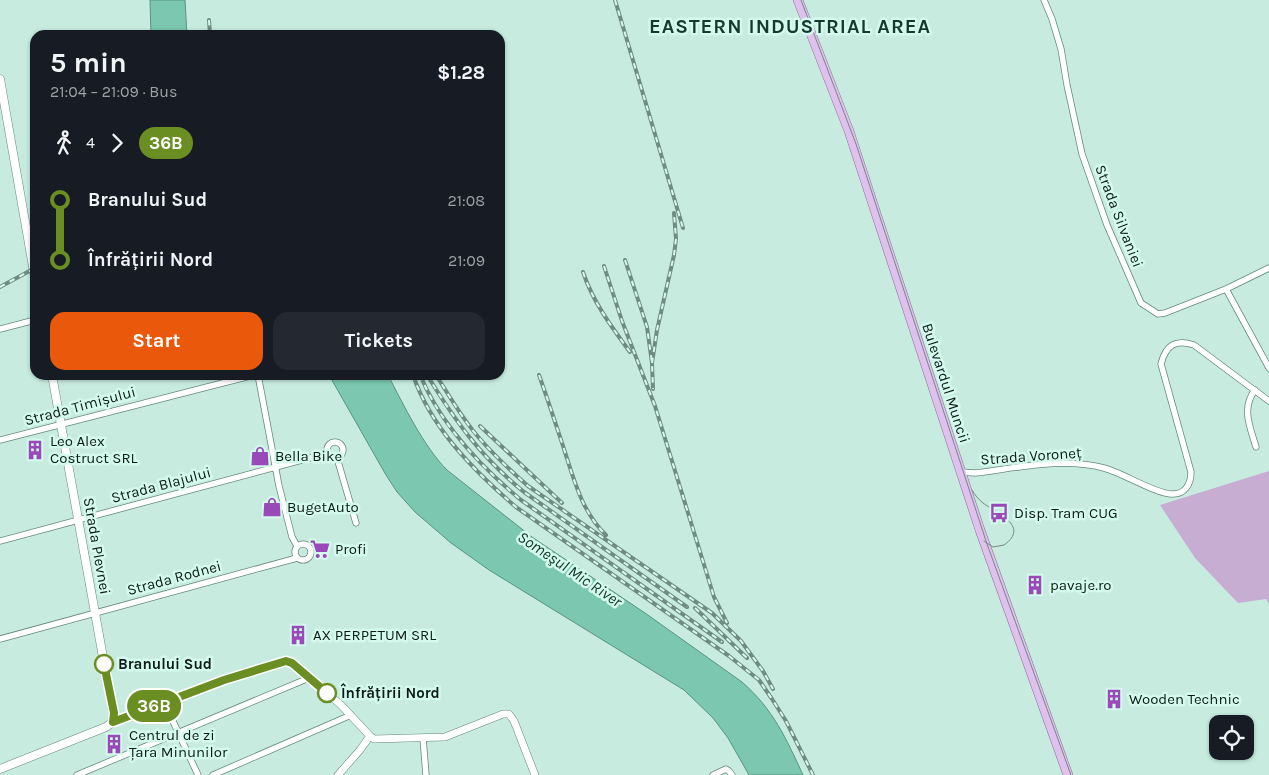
<!DOCTYPE html>
<meta charset="utf-8">
<style>
body{margin:0;font-family:Karla,sans-serif;background:#242831;color:#f1f3f6;height:100vh;display:flex;flex-direction:column;font-size:19px;white-space:nowrap}
*{box-sizing:border-box;margin:0}
p{font-size:16px;color:#9ea1a6}
.icon{flex:none;width:28px;height:28px;fill:none;stroke:currentColor;stroke-width:2;stroke-linecap:round;stroke-linejoin:round}
.map{position:relative;flex:1;overflow:hidden}
.details{position:absolute;left:30px;top:30px;width:475px;height:350px;display:flex;flex-direction:column;background:#171b24;border-radius:15px;box-shadow:0 1px 4px #0004}
.details>*{flex:none}
.badge{padding:0 10px;border-radius:16px;font-size:18px;line-height:32px}
.tools{position:absolute;left:1209px;top:715px;display:grid;gap:10px}
.tools a{display:grid;place-items:center;width:45px;height:45px;border-radius:10px;background:#171b24;box-shadow:0 1px 4px #0004;font-size:25px}
.map>.badge{position:absolute;translate:-50% -50%;box-shadow:0 0 0 2px #fff}
.legs{display:flex;align-items:center;gap:8px;height:55px;padding:0 20px;font-size:16px}
.legs p{margin-inline-start:auto}
.head{display:flex;align-items:center;justify-content:space-between;height:85px;padding:0 20px}
h1{font-size:28px;font-weight:700;line-height:38px}
.action{display:flex;gap:10px;margin-top:auto;padding:10px 20px}
.action a{flex:1;height:58px;border-radius:15px;background:#ea580c;color:#fff;font-size:20px;font-weight:700;line-height:58px;text-align:center}
.action a+a{background:#242831;color:#f1f3f6}
ul{padding:0 20px;list-style:none}
li{display:flex;align-items:center;gap:18px;height:60px;font-size:19px}
li i{display:grid;place-items:center;width:8px;height:100%;margin:0 6px;background:currentColor}
li i::after{content:'';width:12px;height:12px;margin:-6px;border:4px solid;border-radius:50%;background:#171b24}
li p{margin-inline-start:auto}
li:first-child i{background:linear-gradient(#0000 50%,currentColor 0)}
li:last-child i{background:linear-gradient(currentColor 50%,#0000 0)}
.map>svg:first-child{display:block}
.green{fill:#c7add2}
.water{fill:#7bc7b0;stroke:#5a9382}
.lines{fill:none;stroke-linecap:round;stroke-linejoin:round}
.minor-casing{stroke:#65887c;stroke-width:7}
.tertiary-casing{stroke:#65887c;stroke-width:8}
.secondary-casing{stroke:#65887c;stroke-width:9}
.primary-casing{stroke:#886b9a;stroke-width:10}
.minor{stroke:#fff;stroke-width:5.5}
.tertiary{stroke:#fff;stroke-width:7}
.secondary{stroke:#fff;stroke-width:8}
.primary{stroke:#e0c0ed;stroke-width:9}
.tram{stroke:#708b82;stroke-width:1}
.rail-casing{stroke:#708b82;stroke-width:4}
.rail{stroke:#d4faed;stroke-width:2;stroke-dasharray:5.5;stroke-linecap:butt}
.line-1-casing{stroke:#fff;stroke-width:11}
.line-1{stroke:#6b8e23;stroke-width:8}
.stop-1-dot{fill:#fff;stroke:#6b8e23;stroke-width:2.5}
.labels{text-anchor:middle;dominant-baseline:central;stroke-width:5;stroke-linejoin:round;paint-order:stroke}
.street-label{font-size:15px;fill:#0d1b17;stroke:#d4faed}
.poi-label{font-size:15px;fill:#0d1b17;stroke:#d4faed;text-anchor:start}
.stop-label{font-size:15px;font-weight:bold;fill:#0d1b17;stroke:#d4faed;text-anchor:start}
.water-label{font-size:16px;font-style:italic;fill:#11352b;stroke:#d4faed}
.district-label{font-size:20px;font-weight:bold;letter-spacing:1px;fill:#16382e;stroke:#d4faed}
</style>
<div class="map">
<svg width="1269" height="775" viewBox="0 0 1269 775">
<rect width="100%" height="100%" fill="#c7ecdf"/>
<path class="green" d="M1269 471V604L1266 599 1238 603 1195 558 1160 505Z"/>
<path class="water" d="M150 0H185L187 35H151Z
M329 375H388C403 404 424 447 447 470L532 537 645 613 742 682C773 709 786 738 803 775H749L728 738 713 718 684 690 489 570 451 543 415 512 397 492 386 475Z"/>
<g class="lines">
<defs>
<path id="minor" d="M1044 0 1052 19 1061 49 1067 85 1082 154 1107 225 1141 303 1158 314 1165 313 1226 289 1269 268
M1226 289 1269 368
M0 329 35 320
M258 375 279 486 292 537 297 546
M1255 390C1241 408 1250 427 1256 447
M0 440 254 375
M327 450a8 8 0 1 1 16 0a8 8 0 1 1-16 0Z
M337 458 356 523
M961 472 975 473C1017 468 1063 457 1104 468 1123 473 1154 493 1171 494 1185 495 1191 484 1191 472L1161 364C1166 345 1175 339 1194 345L1269 401
M0 541 328 453
M295 552a8 8 0 1 1 16 0a8 8 0 1 1-16 0Z
M0 639 297 558
M164 702 198 775
M423 738 426 775
M77 775 309 678
M213 775 351 715
M713 775 726 769 729 771 732 775"/>
<path id="tertiary" d="M113 722 224 680 280 663 289 661 341 705 370 736 374 739 445 737 503 714H509L514 721 535 775
M338 775 360 750 370 736"/>
<path id="secondary" d="M0 79 35 278
M0 769 106 727 113 722 114 718 52 375"/>
<path id="primary" d="M798 0 849 131 980 530 1068 775"/>
</defs>
<use href="#minor" class="minor-casing"/>
<use href="#tertiary" class="tertiary-casing"/>
<use href="#secondary" class="secondary-casing"/>
<use href="#primary" class="primary-casing"/>
<use href="#minor" class="minor"/>
<use href="#tertiary" class="tertiary"/>
<use href="#secondary" class="secondary"/>
<use href="#primary" class="primary"/>
<path class="tram" d="M801 0 856 144 987 544 1071 775
M972 490C975 495 978 499 983 503 995 512 1031 526 1004 545L993 547 984 541"/>
<defs>
<path id="rail" d="M615 0 683 228
M209 20 210 35
M625 260 647 327 652 363 653 389
M604 266 622 321 655 406 714 597 727 623
M583 272C593 302 611 326 630 352
M0 287 35 268
M652 363 657 330 674 255 676 239 674 213
M413 375C431 428 474 471 516 507L729 656 759 680 772 699 786 721 813 775
M420 375C441 425 480 466 521 500L722 642
M427 375C456 422 480 456 524 492L687 607
M436 375C450 397 463 420 480 439 495 456 511 471 528 486L712 613 741 641 763 671 773 689
M539 375C548 400 556 425 564 449 574 480 582 512 606 535
M480 426 562 503
M695 608 747 658"/>
</defs>
<use href="#rail" class="rail-casing"/>
<use href="#rail" class="rail"/>
</g>
<g class="lines">
<defs>
<path id="line-1" d="M104 664 114 713 113 722 224 680 286 661 292 663 327 693"/>
</defs>
<use href="#line-1" class="line-1-casing"/>
<use href="#line-1" class="line-1"/>
</g>
<defs>
<symbol id="building-bare" viewBox="-9 -9 18 18"><path d="M-4-6H4V6H1V3H-1V6H-4ZM-2.5-4.3h1.7v1.8h-1.7ZM.8-4.3h1.7v1.8H.8ZM-2.5-1h1.7V.8h-1.7ZM.8-1h1.7V.8H.8Z" fill="#9a49b9" stroke="#d4faed" stroke-width="2.5" paint-order="stroke"/></symbol>
<symbol id="shop-bare" viewBox="-9 -9 18 18"><path d="M-5-2.5h2.3a2.7 3.5 0 0 1 5.4 0H5L5.5 6h-11ZM-1.5-2.5h3a1.5 2.3 0 0 0-3 0Z" fill="#9a49b9" stroke="#d4faed" stroke-width="2.5" paint-order="stroke"/></symbol>
<symbol id="bus-bare" viewBox="-9 -9 18 18"><path d="M-5-6H5V4H4V6H2V4H-2V6H-4V4H-5ZM-3.5-4V0h7V-4ZM-3.5 1.2v1.5H-2V1.2ZM2 1.2v1.5H3.5V1.2Z" fill="#9a49b9" stroke="#d4faed" stroke-width="2.5" paint-order="stroke"/></symbol>
<symbol id="supermarket-bare" viewBox="-9 -9 18 18"><path d="M-6-5.5h2.5l.6 2H6L4.5 2H-2.5L-4.4-4H-6ZM-1.5 3.2a1.3 1.3 0 1 0 .1 0ZM3 3.2a1.3 1.3 0 1 0 .1 0Z" fill="#9a49b9" stroke="#d4faed" stroke-width="2.5" paint-order="stroke"/></symbol>
</defs>
<g fill-rule="evenodd">
<use href="#building-bare" x="21" y="436" width="28" height="28"/>
<use href="#shop-bare" x="246" y="442" width="28" height="28"/>
<use href="#shop-bare" x="258" y="493" width="28" height="28"/>
<use href="#bus-bare" x="985" y="499" width="28" height="28"/>
<use href="#supermarket-bare" x="306" y="535" width="28" height="28"/>
<use href="#building-bare" x="1021" y="571" width="28" height="28"/>
<use href="#building-bare" x="284" y="621" width="28" height="28"/>
<use href="#building-bare" x="1100" y="685" width="28" height="28"/>
<use href="#building-bare" x="100" y="730" width="28" height="28"/>
</g>
<g class="stop-1-dot">
<circle cx="104" cy="664" r="9"/>
<circle cx="327" cy="693" r="9"/>
</g>
<g class="labels">
<g class="street-label">
<text transform="translate(1119 216) rotate(69)">Strada Silvaniei</text>
<text transform="translate(946 383) rotate(72)">Bulevardul Muncii</text>
<text transform="translate(80 406) rotate(-15)">Strada Timișului</text>
<text transform="translate(1031 456) rotate(-4)">Strada Voroneț</text>
<text transform="translate(161 485) rotate(-15)">Strada Blajului</text>
<text transform="translate(97 546) rotate(80)">Strada Plevnei</text>
<text transform="translate(174 578) rotate(-15)">Strada Rodnei</text>
</g>
<g class="poi-label">
<text x="50" y="441">Leo Alex<tspan x="50" dy="17">Costruct SRL</tspan></text>
<text x="275" y="456">Bella Bike</text>
<text x="287" y="507">BugetAuto</text>
<text x="1014" y="513">Disp. Tram CUG</text>
<text x="335" y="549">Profi</text>
<text x="1050" y="585">pavaje.ro</text>
<text x="313" y="635">AX PERPETUM SRL</text>
<text x="1129" y="699">Wooden Technic</text>
<text x="129" y="735">Centrul de zi<tspan x="129" dy="17">Țara Minunilor</tspan></text>
</g>
<g class="stop-label">
<text x="118" y="664">Branului Sud</text>
<text x="341" y="693">Înfrățirii Nord</text>
</g>
<g class="water-label">
<text transform="translate(570 569) rotate(34)">Someşul Mic River</text>
</g>
<g class="district-label">
<text x="790" y="26">EASTERN INDUSTRIAL AREA</text>
</g>
</g>
</svg>
<div class="tools">
<a><svg class="icon" aria-label="locate" viewBox="0 0 24 24"><circle cx="12" cy="12" r="6"/><path d="M12 2v4M12 18v4M2 12h4M18 12h4"/></svg></a>
</div>
<b class="badge" style="left:154px;top:706px;background:#6b8e23;color:#fff">36B</b>
<section class="details">
<div class="head"><div><h1>5 min</h1><p>21:04 – 21:09 · Bus</p></div><b>$1.28</b></div>
<div class="legs"><svg class="icon" aria-label="walk" viewBox="0 0 24 24"><circle cx="13" cy="4" r="2"/><path d="M13 8l-2 6 4 7M11 14l-3 7M7 12l3-4h3l4 4"/></svg>4<svg class="icon" aria-label="forward" viewBox="0 0 24 24"><path d="M9 5l7 7-7 7"/></svg><b class="badge" style="background:#6b8e23;color:#fff">36B</b></div>
<ul>
<li><i style="color:#6b8e23"></i><b>Branului Sud</b><p>21:08</p></li>
<li><i style="color:#6b8e23"></i><b>Înfrățirii Nord</b><p>21:09</p></li>
</ul>
<div class="action"><a>Start</a><a>Tickets</a></div>
</section>
</div>
